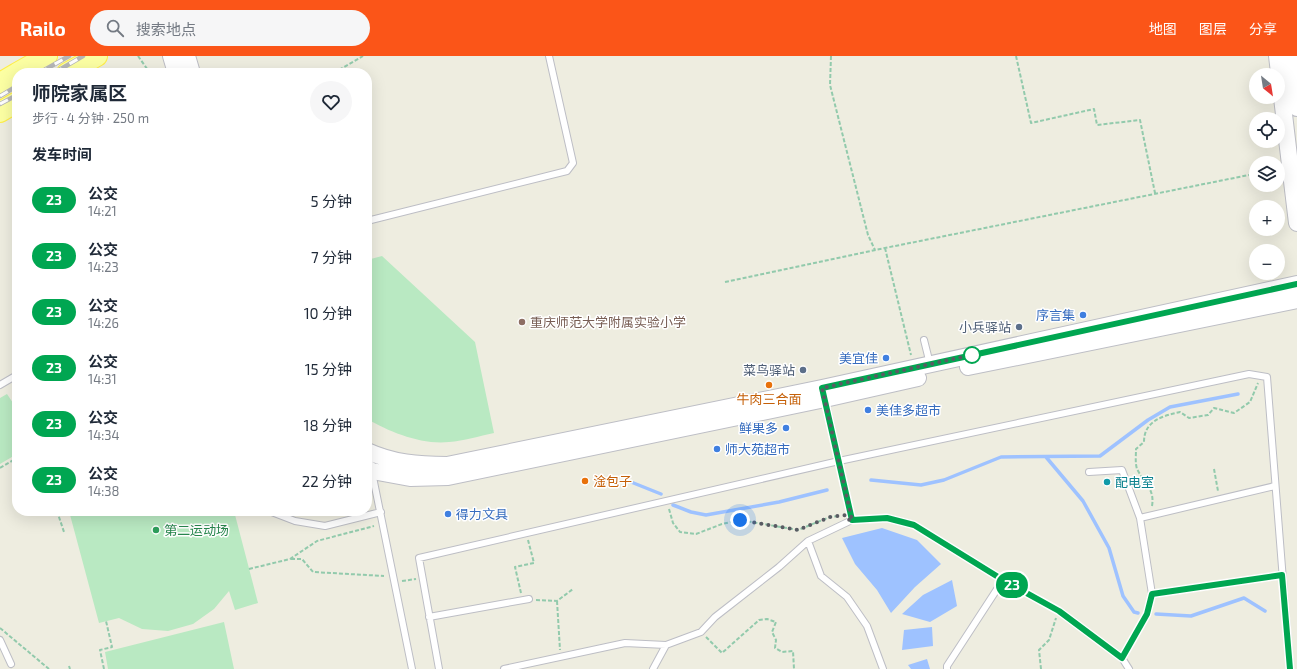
<!DOCTYPE html>
<html lang="zh">
<meta charset="utf-8">
<style>
body{margin:0;font-family:"Exo 2","Noto Sans SC",sans-serif;background:#f6f6f7;color:#1f2937;height:100vh;display:flex;flex-direction:column;font-size:15px;white-space:nowrap}
*{box-sizing:border-box;margin:0}
p{font-size:13px;color:#747a83}
.icon{flex:none;width:22px;height:22px;fill:none;stroke:currentColor;stroke-width:2;stroke-linecap:round;stroke-linejoin:round}
.map{position:relative;flex:1;overflow:hidden}
.drawer{position:absolute;left:12px;top:12px;width:360px;height:448px;display:flex;flex-direction:column;background:#fff;border-radius:16px;box-shadow:0 4px 16px #0002}
.drawer>*{flex:none}
.badge{padding:0 8px;border-radius:13px;font-size:14px;line-height:26px}
.needle{width:26px;rotate:150deg}
.fabs{position:absolute;left:1249px;top:12px;display:grid;gap:8px}
.fabs a{display:grid;place-items:center;width:36px;height:36px;border-radius:50%;background:#fff;box-shadow:0 4px 16px #0002;font-size:20px}
.you{position:absolute;width:20px;height:20px;margin:-10px;border:3px solid #fff;border-radius:50%;background:#1a73e8;box-shadow:0 0 0 6px #1a73e833}
.map>.badge{position:absolute;translate:-50% -50%;box-shadow:0 0 0 2px #fff}
h2{padding:0 20px;font-size:15px;line-height:36px}
.round{display:grid;place-items:center;flex:none;width:42px;height:42px;border-radius:21px;background:#f6f6f7}
.overview{display:flex;align-items:center;justify-content:space-between;height:68px;padding:0 20px}
h1{font-size:19px;font-weight:700;line-height:30px}
ul{padding:0;list-style:none}
li{display:flex;align-items:center;gap:12px;height:56px;padding:0 20px}
li div{flex:1}
li b{display:block;font-size:15px}
li em{font-style:normal}
li .badge{min-width:44px;font-weight:700;text-align:center}
header{display:flex;align-items:center;gap:24px;box-sizing:border-box;height:56px;padding:0 20px;background:#fb5518;color:#fff}
header strong{font-size:19px}
nav{display:flex;gap:22px;margin-inline-start:auto;font-size:14px}
.search{width:280px;height:36px;background:#f6f6f7;display:flex;align-items:center;gap:10px;box-sizing:border-box;padding:0 14px;border-radius:22px;color:#747a83;font-size:15px}
.map>svg:first-child{display:block}
.green{fill:#b9e9c2}
.water{fill:#9ec2ff}
.lines{fill:none;stroke-linecap:round;stroke-linejoin:round}
.stream{stroke:#9ec2ff;stroke-width:3.5}
.service-casing{stroke:#bdbec5;stroke-width:8}
.tertiary-casing{stroke:#bdbec5;stroke-width:18}
.primary-casing{stroke:#ffee47;stroke-width:22}
.path{stroke:#92caac;stroke-width:2;stroke-dasharray:4 2;stroke-linecap:butt}
.service{stroke:#fff;stroke-width:6}
.tertiary{stroke:#fff;stroke-width:16}
.primary{stroke:#fcffa3;stroke-width:20}
.rail-casing{stroke:#b6b7b7;stroke-width:4.5}
.rail{stroke:#fff;stroke-width:3;stroke-dasharray:9;stroke-linecap:butt}
.line-casing{stroke:#fff;stroke-width:9}
.line{stroke:#00a651;stroke-width:6}
.walk{stroke:#595b63;stroke-width:4;stroke-dasharray:0 7.2}
.shop-dot{fill:#3f7fe0;stroke:#fff;stroke-width:1.5}
.education-dot{fill:#8d6e63;stroke:#fff;stroke-width:1.5}
.service-dot{fill:#5c6f8a;stroke:#fff;stroke-width:1.5}
.stop-dot{fill:#fff;stroke:#00a651;stroke-width:2}
.food-dot{fill:#e8710a;stroke:#fff;stroke-width:1.5}
.culture-dot{fill:#0f9aa8;stroke:#fff;stroke-width:1.5}
.leisure-dot{fill:#2e9e5b;stroke:#fff;stroke-width:1.5}
.labels{text-anchor:middle;dominant-baseline:central;stroke-width:3;stroke-linejoin:round;paint-order:stroke}
.shop-label{font-size:13px;fill:#366cbe;stroke:#fff;text-anchor:end}
.education-label{font-size:13px;fill:#785e54;stroke:#fff;text-anchor:start}
.service-label{font-size:13px;fill:#4e5e75;stroke:#fff;text-anchor:end}
.food-label{font-size:13px;fill:#c56008;stroke:#fff}
.culture-label{font-size:13px;fill:#0d838f;stroke:#fff;text-anchor:start}
.leisure-label{font-size:13px;fill:#27864d;stroke:#fff;text-anchor:start}
</style>
<header>
<strong>Railo</strong>
<div class="search"><svg class="icon" aria-label="search" viewBox="0 0 24 24"><circle cx="10" cy="10" r="6"/><path d="M15 15l6 6"/></svg>搜索地点</div>
<nav><a>地图</a><a>图层</a><a>分享</a></nav>
</header>
<div class="map">
<svg width="1297" height="613" viewBox="0 0 1297 613">
<rect width="100%" height="100%" fill="#eeede0"/>
<path class="green" d="M382 200 475 286 494 377C479 380 464 385 449 386 421 389 390 376 367 363V204Z
M7 338 17 353V398L0 408V342Z
M69 455H234L258 547 235 554 229 535 214 553 193 568 168 575 142 573 119 562 99 567Z
M224 566 234 613H108L105 596Z"/>
<path class="water" d="M882 472 917 484 941 508 915 531 891 557 877 534 855 508 842 482Z
M952 524 957 550 930 566 902 558 923 539Z
M932 571 933 590 902 594 904 574Z
M927 603 930 613H911L908 609Z"/>
<g class="lines">
<path class="stream" d="M1046 401 1083 445 1109 492 1123 540 1134 556 1138 557
M626 424 661 438
M871 424 921 429 944 424 1001 401 1100 400 1148 364 1170 351 1238 338
M673 449 691 456 706 459 779 446 827 434
M1156 558 1191 560 1244 542 1265 555"/>
<defs>
<path id="service" d="M367 165 567 115 573 107 549 0
M924 284 930 308
M0 329 17 319
M372 416 412 613
M1089 416 1122 414 1140 462 1152 538 1147 558 1122 602
M269 455 295 465 325 470 381 456
M1140 462 1275 430
M852 464 887 462 914 469 1003 524 1059 555 1122 602 1129 613
M808 485 821 520 847 541 867 570 883 613
M1152 538 1282 519
M429 561 529 543
M0 584 11 608
M439 613 419 502 839 405 1249 318 1267 321 1290 613
M504 613 625 587 666 589
M653 613 666 589 701 576 715 561 779 511 808 485 852 464 825 343
M947 613V610L1003 524"/>
<path id="tertiary" d="M171 0 176 17
M187 0 192 17
M1277 0 1297 167
M1290 0 1297 52
M968 311 1297 244
M367 395C393 407 418 409 447 409L822 332 1297 228
M367 412 372 415 410 422 448 421 825 343 918 322"/>
<path id="primary" d="M17 17 47 0
M67 17 97 0
M0 27 17 17
M0 56 17 46"/>
</defs>
<use href="#service" class="service-casing"/>
<use href="#tertiary" class="tertiary-casing"/>
<use href="#primary" class="primary-casing"/>
<path class="path" d="M138 0 150 17
M831 0 830 29 868 179 875 194
M1016 0 1031 67 1094 53 1097 69 1140 64 1155 137
M334 17 363 0
M885 192 911 299
M725 226 885 192 1249 119
M0 412 17 402
M1214 413 1218 435
M1152 450C1155 433 1144 427 1137 413 1135 407 1136 399 1136 393L1144 386C1144 365 1162 360 1180 356L1189 362 1208 359 1214 352 1234 357 1250 346 1258 327
M669 453 673 467 680 476 696 478 722 468 740 464 798 474 830 461 839 460
M57 455 64 476
M291 503H302L313 516 384 520
M249 513 290 503 317 485 374 470
M402 525 416 523
M521 537 515 511 534 507 528 484
M536 544 557 545 573 533
M557 545 560 594
M0 572 49 613
M706 581 722 597 759 564 767 563 776 566 772 576 776 584 775 592 782 596 793 595 794 613
M69 610 70 613
M104 613 100 594 112 591 106 565
M1041 613 1039 594 1049 584 1056 562"/>
<use href="#service" class="service"/>
<use href="#tertiary" class="tertiary"/>
<use href="#primary" class="primary"/>
<defs>
<path id="rail" d="M39 17 69 0
M54 17 83 0
M0 40 17 30
M0 48 17 39"/>
</defs>
<use href="#rail" class="rail-casing"/>
<use href="#rail" class="rail"/>
</g>
<g class="lines">
<defs>
<path id="line" d="M1290 613 1282 519 1152 538 1147 558 1122 602 1059 555 1003 524 914 469 887 462 852 464 822 332 1297 228"/>
</defs>
<use href="#line" class="line-casing"/>
<use href="#line" class="line"/>
<path class="walk" d="M740 464 798 474 830 461 846 459 850 465 852 464 822 332 976 298 972 299"/>
</g>
<g class="shop-dot">
<circle cx="1083" cy="259" r="4"/>
<circle cx="886" cy="302" r="4"/>
<circle cx="868" cy="354" r="4"/>
<circle cx="786" cy="372" r="4"/>
<circle cx="717" cy="393" r="4"/>
<circle cx="448" cy="458" r="4"/>
</g>
<circle class="education-dot" cx="522" cy="266" r="4"/>
<g class="service-dot">
<circle cx="1019" cy="271" r="4"/>
<circle cx="803" cy="314" r="4"/>
</g>
<circle class="stop-dot" cx="972" cy="299" r="8"/>
<g class="food-dot">
<circle cx="769" cy="329" r="4"/>
<circle cx="585" cy="425" r="4"/>
</g>
<circle class="culture-dot" cx="1107" cy="426" r="4"/>
<circle class="leisure-dot" cx="156" cy="474" r="4"/>
<g class="labels">
<g class="shop-label">
<text x="1075" y="259">序言集</text>
<text x="878" y="302">美宜佳</text>
<text x="876" y="354" text-anchor="start">美佳多超市</text>
<text x="778" y="372">鲜果多</text>
<text x="725" y="393" text-anchor="start">师大苑超市</text>
<text x="456" y="458" text-anchor="start">得力文具</text>
</g>
<g class="education-label">
<text x="530" y="266">重庆师范大学附属实验小学</text>
</g>
<g class="service-label">
<text x="1011" y="271">小兵驿站</text>
<text x="795" y="314">菜鸟驿站</text>
</g>
<g class="food-label">
<text x="769" y="343">牛肉三合面</text>
<text x="593" y="425" text-anchor="start">淦包子</text>
</g>
<g class="culture-label">
<text x="1115" y="426">配电室</text>
</g>
<g class="leisure-label">
<text x="164" y="474">第二运动场</text>
</g>
</g>
</svg>
<div class="fabs">
<a><svg class="needle" viewBox="-14 -14 28 28"><path d="M0-13l5 13h-10z" fill="#e53935"/><path d="M0 13l5-13h-10z" fill="#747a83"/></svg></a>
<a><svg class="icon" aria-label="locate" viewBox="0 0 24 24"><circle cx="12" cy="12" r="6"/><path d="M12 2v4M12 18v4M2 12h4M18 12h4"/></svg></a>
<a><svg class="icon" aria-label="layers" viewBox="0 0 24 24"><path d="M12 4l9 5-9 5-9-5zM3 14l9 5 9-5"/></svg></a>
<a>+</a>
<a>−</a>
</div>
<div class="you" style="left:740px;top:464px"></div>
<b class="badge" style="left:1012px;top:529px;background:#00a651;color:#fff">23</b>
<section class="drawer">
<div class="overview"><div><h1>师院家属区</h1><p>步行 · 4 分钟 · 250 m</p></div><a class="round"><svg class="icon" aria-label="heart" viewBox="0 0 24 24"><path d="M12 20l-8-8c-3-5 5-10 8-4 3-6 11-1 8 4z"/></svg></a></div>
<h2>发车时间</h2>
<ul>
<li><span class="badge" style="background:#00a651;color:#fff">23</span><div><b>公交</b><p>14:21</p></div><em>5 分钟</em></li>
<li><span class="badge" style="background:#00a651;color:#fff">23</span><div><b>公交</b><p>14:23</p></div><em>7 分钟</em></li>
<li><span class="badge" style="background:#00a651;color:#fff">23</span><div><b>公交</b><p>14:26</p></div><em>10 分钟</em></li>
<li><span class="badge" style="background:#00a651;color:#fff">23</span><div><b>公交</b><p>14:31</p></div><em>15 分钟</em></li>
<li><span class="badge" style="background:#00a651;color:#fff">23</span><div><b>公交</b><p>14:34</p></div><em>18 分钟</em></li>
<li><span class="badge" style="background:#00a651;color:#fff">23</span><div><b>公交</b><p>14:38</p></div><em>22 分钟</em></li>
</ul>
</section>
</div>
